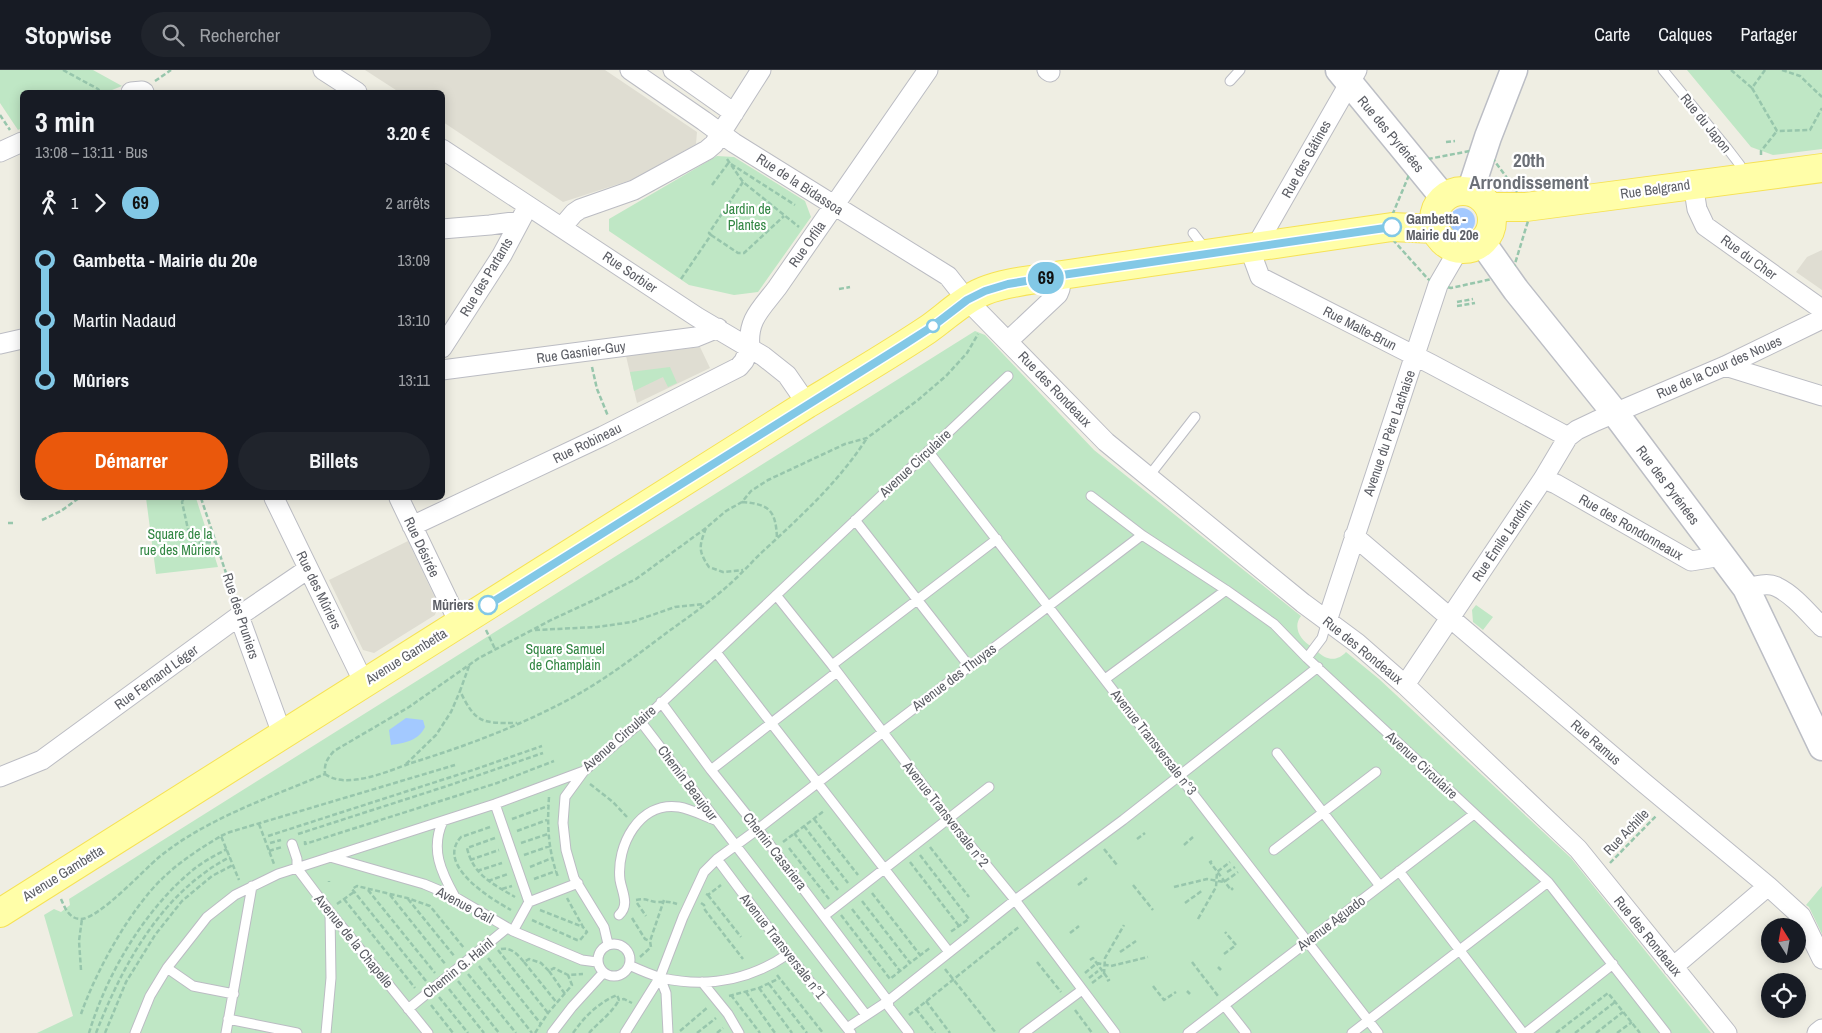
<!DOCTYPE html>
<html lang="fr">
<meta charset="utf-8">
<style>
body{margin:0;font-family:"Archivo Narrow",sans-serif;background:#20242c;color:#f1f3f6;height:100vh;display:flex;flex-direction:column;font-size:19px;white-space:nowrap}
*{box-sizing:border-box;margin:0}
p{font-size:16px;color:#9ea1a6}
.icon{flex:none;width:28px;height:28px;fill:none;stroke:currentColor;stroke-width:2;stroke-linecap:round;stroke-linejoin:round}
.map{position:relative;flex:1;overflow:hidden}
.panel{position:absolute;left:20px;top:20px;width:425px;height:410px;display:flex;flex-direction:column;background:#171b24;border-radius:8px;box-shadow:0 2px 12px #0003}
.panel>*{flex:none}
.badge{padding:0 10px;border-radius:16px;font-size:18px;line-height:32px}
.needle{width:32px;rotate:349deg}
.buttons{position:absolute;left:1761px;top:848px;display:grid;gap:10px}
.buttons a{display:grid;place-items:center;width:45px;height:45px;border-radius:50%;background:#171b24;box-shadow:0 2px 12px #0003;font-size:25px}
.map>.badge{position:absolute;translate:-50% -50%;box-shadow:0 0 0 2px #fff}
.legs{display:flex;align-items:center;gap:8px;height:55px;padding:0 15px;font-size:16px}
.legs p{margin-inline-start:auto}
.overview{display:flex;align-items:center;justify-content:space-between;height:85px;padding:0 15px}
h1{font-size:28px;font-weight:700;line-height:38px}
.action{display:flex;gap:10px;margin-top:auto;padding:10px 15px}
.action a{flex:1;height:58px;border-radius:30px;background:#ea580c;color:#fff;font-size:20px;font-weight:700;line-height:58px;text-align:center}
.action a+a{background:#20242c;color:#f1f3f6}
ul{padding:0 15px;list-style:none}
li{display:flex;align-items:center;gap:18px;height:60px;font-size:19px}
li i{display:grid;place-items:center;width:8px;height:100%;margin:0 6px;background:currentColor}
li i::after{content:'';width:12px;height:12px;margin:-6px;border:4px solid;border-radius:50%;background:#171b24}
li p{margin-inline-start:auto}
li:first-child i{background:linear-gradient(#0000 50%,currentColor 0)}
li:last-child i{background:linear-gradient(currentColor 50%,#0000 0)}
header{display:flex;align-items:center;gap:30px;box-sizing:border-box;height:70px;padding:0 25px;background:#171b24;border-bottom:1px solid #363941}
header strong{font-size:24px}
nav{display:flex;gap:28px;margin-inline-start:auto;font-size:18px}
.search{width:350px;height:45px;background:#20242c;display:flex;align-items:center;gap:12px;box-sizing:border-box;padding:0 18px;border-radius:28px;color:#9ea1a6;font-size:19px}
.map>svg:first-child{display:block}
.education{fill:#dfddd2}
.green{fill:#bfe7c5}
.water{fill:#a3c9ff}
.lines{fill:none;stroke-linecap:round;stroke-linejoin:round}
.lane-casing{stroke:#bbbcc3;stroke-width:11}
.street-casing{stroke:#bbbcc3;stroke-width:21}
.secondary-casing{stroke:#bcbec5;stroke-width:29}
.primary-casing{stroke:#f6e255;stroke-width:30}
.path{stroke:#97c6ac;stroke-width:2.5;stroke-dasharray:5 2.5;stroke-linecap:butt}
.lane{stroke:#fff;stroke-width:9}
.street{stroke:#fff;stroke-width:19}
.secondary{stroke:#fff;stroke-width:26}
.primary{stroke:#fffea8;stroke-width:28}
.line-1-casing{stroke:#fff;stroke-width:11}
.line-1{stroke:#82c8e6;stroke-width:8}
.stop-1-dot{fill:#fff;stroke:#82c8e6;stroke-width:2.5}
.labels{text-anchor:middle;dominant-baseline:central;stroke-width:4.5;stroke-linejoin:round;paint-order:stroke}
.street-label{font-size:14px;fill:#5c5e65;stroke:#fff}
.park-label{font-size:14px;fill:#318642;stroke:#fff}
.stop-label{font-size:14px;font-weight:bold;fill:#5c5e65;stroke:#fff;text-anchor:start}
.district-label{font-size:19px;font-weight:bold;fill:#6c7077;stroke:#fff}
</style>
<header>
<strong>Stopwise</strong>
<div class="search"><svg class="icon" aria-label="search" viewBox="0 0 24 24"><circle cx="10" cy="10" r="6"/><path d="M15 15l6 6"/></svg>Rechercher</div>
<nav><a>Carte</a><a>Calques</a><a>Partager</a></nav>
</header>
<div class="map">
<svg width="1822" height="963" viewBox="0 0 1822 963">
<rect width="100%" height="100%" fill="#efeee3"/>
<path class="education" d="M365 0H605L697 62 696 74 634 109 563 132 443 52 442 22H399Z
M1822 180V220L1796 202 1807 187Z
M700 277 710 298 637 333 626 286Z
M408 471 438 534 435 545 374 583 363 580 329 510Z"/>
<path class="green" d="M0 0H93L122 16 107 22H22V58L18 60 0 33Z
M1687 0H1822V79L1773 85 1751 77Z
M717 86 734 87 805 131 811 147 758 222 734 225 689 215 609 161V149Z
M975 261 985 265 1094 380 1301 546C1292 557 1301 571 1311 576L1308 580 1315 586 1318 582C1326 590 1337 592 1346 582L1379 609 1571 788 1711 963H37L73 946 44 845 54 839 61 842 70 835 69 829Z
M670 297 677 313 668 317 663 307 634 321 630 302Z
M146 428H196L218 497 156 504Z
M1476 535 1493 547 1483 560 1473 552 1472 540Z
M1822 816V864L1809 837 1806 835Z"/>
<path class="water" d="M1449 151a13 13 0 1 1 26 0a13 13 0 1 1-26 0Z
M406 648 423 650 425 657C418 671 405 673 391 675L389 660Z"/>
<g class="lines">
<defs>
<path id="lane" d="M1663 0 1727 78 1740 95 1742 106
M1230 11 1240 0
M1193 163 1203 176
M928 381 1378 963
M1149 406 1195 347
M855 450 969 596
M1142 465 1226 520 1274 554 1307 588 1548 812 1666 963
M776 525 832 595 948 748 1015 830 1115 963
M716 582 949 882
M1307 588 1322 568 1327 551
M832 595 997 469
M1105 609 1226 520
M661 632 711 700 758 759 888 931 889 937 909 963
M641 652 866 945
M1277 683 1380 816
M711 700 837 602
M584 701 565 727 563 753 566 780 574 808 604 857 608 874
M495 734 529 832 578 813
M443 751C430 779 441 802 455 827
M292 774 297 789V798L330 842 428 963
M1274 780 1376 702
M330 787 424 814 455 827 513 861 582 890 597 892
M717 789 788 884 851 963
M1399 801 1523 963
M619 845C630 835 622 822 620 810 616 776 639 731 679 737 691 739 704 746 715 750
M824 846 989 717
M513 861 529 832
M598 890a16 16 0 1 1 32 0a16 16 0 1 1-32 0Z
M629 895C640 900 651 905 662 908 707 918 750 910 788 884
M167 898 193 916 234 924
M660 907 666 923 668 963
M702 912 728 944 739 963
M1224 935 1246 963
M408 939 507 858
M228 949 297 963
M847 958 888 931 1015 830 1123 750 1318 597
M135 963 150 926 167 898 207 847 235 825 278 804 495 734 584 701 641 652 716 582 1008 306
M226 963 252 816
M326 963 331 908 330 842
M552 963 572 937 603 903
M625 963 660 907 683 847 704 802 717 789 758 759 883 662 1142 465 1091 426
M1024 963 1082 920
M1188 963 1474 744
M1352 963 1548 812
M1526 963 1613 894"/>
<path id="street" d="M323 0 357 22
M630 0 704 51 734 73 948 206 967 230 1106 372 1303 533 1357 573 1405 615 1578 779 1727 963
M673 0 734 43
M1047 0 1050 2
M1357 0 1255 178 1253 188 1260 207 1431 294 1568 367
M131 22 142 21 144 22
M442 79 697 247 763 286 787 305 807 334
M0 82 22 72
M1693 114 1697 139 1705 156 1820 238 1822 247
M562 157 574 143 580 139 634 120 707 80 714 74 761 0
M442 159 490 155 519 151
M1008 271 1058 224 1060 219 1062 205
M0 274 22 269
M750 277C747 250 761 239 777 218L928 0
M442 278 502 185 528 136
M1725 296 1822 326
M442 300 696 267 718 258
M1543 409 1556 414 1691 491 1722 486
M274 428 364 613
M399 428 459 553
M412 456 603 366 739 297 744 291 750 277
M1354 466 1643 712 1768 816 1801 846 1822 889
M1746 518C1756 516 1768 512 1777 517 1794 525 1809 544 1822 557
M239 546 282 664
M1327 551 1438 215 1459 179
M1405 615 1543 409 1568 367 1577 360 1596 351 1725 296 1822 249
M0 707 42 690 239 546 308 499
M1673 897 1768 816
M1817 963 1822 959"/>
<path id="secondary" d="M1339 0 1444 128
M1470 122 1488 67 1514 0
M1482 172 1516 220 1615 343 1746 518 1822 677"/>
<path id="primary" d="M1434 150a29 29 0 1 1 58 0a29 29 0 1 1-58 0Z
M1489 137H1526L1822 98
M0 843 807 334C847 310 888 286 927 260 946 247 962 230 984 221 1008 211 1037 210 1062 205L1392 157 1435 159"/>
</defs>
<use href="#lane" class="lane-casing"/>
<use href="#street" class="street-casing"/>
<use href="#secondary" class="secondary-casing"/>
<use href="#primary" class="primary-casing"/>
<path class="path" d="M63 0 98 19 100 22
M1731 0 1752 18 1765 0
M1782 0 1800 6 1822 27
M155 11 171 0
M1752 18 1777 61 1810 60 1822 38
M0 45 10 60
M1446 72 1455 71
M1470 81 1493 89 1524 131 1528 151 1514 197 1492 209 1451 218 1438 215 1428 209 1394 171 1391 148 1409 105 1428 89Z
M1761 85V81L1777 61
M727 89 743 112 799 157
M731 94 795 135
M712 115 729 92
M711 165 738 183H744L784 146
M681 209 711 165 709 163 743 112
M839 219 850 217
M1457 232 1473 229
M1457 236 1475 233
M592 297 597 319 608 346
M201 428 235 530
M742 432C770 434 776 441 777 469
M42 450 61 441 79 428
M8 453H13
M706 458C699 476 698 481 709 497L723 502 743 500
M191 473 216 472
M174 481 189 477 191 473 182 432 184 428
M486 560 495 579
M535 560 597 557 632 552 675 537 704 534
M469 596 460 621C476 654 482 653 517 653
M406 694 436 665 451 642 460 621
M325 704C346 720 389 701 411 693 463 677 514 658 562 633 599 614 632 589 665 564 687 548 710 532 731 513 741 504 750 494 760 484 799 448 838 413 867 368
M590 714 613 732 627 747
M549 727C547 755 548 780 558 807
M512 749 548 736
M814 749 858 805
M259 754 274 794
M804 756 848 813
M490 757 461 767C435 795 491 829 511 840
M517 761 547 750
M794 763 838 820
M298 764 447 716 543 683
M221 766 230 762 455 695
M268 766 476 699 542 676
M495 768 467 778C473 805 493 814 515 827
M1137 769 1145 763
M305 771V774L497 713 554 691
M783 772 824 741
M270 773 281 770
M521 773 548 764
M1184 775 1193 767
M930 777 969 827
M789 778 829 829
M1104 779 1117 795
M269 781 282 777
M524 785 550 776
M920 785 969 849 949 863
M470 790 499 780
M1212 791 1210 792 1231 820 1233 818
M910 792 959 856
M1610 793 1657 745
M530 797 552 788
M477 801 502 793
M1227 802 1235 797
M534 809 556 801
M329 811V812
M488 811 508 804
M1078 815 1087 808
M1133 815 1153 840
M1174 817 1207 809 1224 812 1238 802
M502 819 512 816
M368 820 435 903
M872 823 920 885
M706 824 708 825 721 815
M390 825 446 895
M708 825 741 867
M61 829C65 838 69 849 81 849 98 849 143 801 158 788 205 749 269 728 325 704 324 694 327 689 334 681L409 637 479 588 551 550 592 531 636 509 706 458 726 441 742 432 751 421 768 410 845 374 867 368 918 330 946 306 967 283 978 264
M344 829 415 918
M408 829 455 887
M636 830C647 828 648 831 656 832 665 832 668 831 677 834
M862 831 910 893 931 877
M637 833 646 846
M701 833 704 835 705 840 743 889
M1185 833 1203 820
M337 834 354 822
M852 839 900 901
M540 840 583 857 567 828
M841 845 890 909 910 893
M632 848 645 869 650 871
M1198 849 1216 817 1217 802 1230 792
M532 850 577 870H580L587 862 583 857
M1070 863 1079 856
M501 879C512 877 518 885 524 892L529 889 541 893 549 901 554 898 568 905 583 904
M498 880 548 943
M1120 882 1136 871
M1224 884 1236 875 1225 862
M640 887 651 877 650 871 664 830
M488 888 541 954
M1090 890 1093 888 1109 910 1107 911
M524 892 557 933
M1037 892 1061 922
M1192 892 1218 926
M479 896 532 963
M1218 897 1221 900
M945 899 996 963
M81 900 79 871 82 849
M549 901 565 924
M1085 903 1097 893 1111 896 1148 887
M468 904 516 963
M777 905 823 963
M1089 908 1098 901
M426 911 352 819 357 816 407 828 430 836 464 878
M458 911 499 963
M1092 913 1104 904 1105 888 1124 855
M769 914 807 963
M1153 916 1164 930 1176 922
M759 918 792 963
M449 919 484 963
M1187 921 1190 924
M746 922 775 963
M731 925 760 963
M729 926 759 918 780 908
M439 927 468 963
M926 931 950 963
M431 935 453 963
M916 939 935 963
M1075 940 1092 963
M81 944C96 901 131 837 165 806 182 790 201 778 221 766L239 810
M909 945 1020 856
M680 961 708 937
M89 963C107 903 145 839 194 799 204 791 216 785 227 779
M96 963C123 894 162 822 230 787
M105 963 126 912 155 865 182 831 212 806 233 795
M535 963 548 943 572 915 568 905
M573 963C585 946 598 933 617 925L619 930 624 929 632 933
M589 963C599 952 612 943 619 930
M697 963 716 948
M717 963 723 958
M1556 963 1608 923 1640 963
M1575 963 1615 932
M1596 963 1623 942
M1617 963 1632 952"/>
<use href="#lane" class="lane"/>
<use href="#street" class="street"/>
<use href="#secondary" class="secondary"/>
<use href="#primary" class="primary"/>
</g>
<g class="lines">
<defs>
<path id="line-1" d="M488 535 905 274 933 256 967 230 985 221 1008 214 1062 205 1392 157"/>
</defs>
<use href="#line-1" class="line-1-casing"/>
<use href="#line-1" class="line-1"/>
</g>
<g class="stop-1-dot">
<circle cx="1392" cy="157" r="9"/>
<circle cx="933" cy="256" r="6"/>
<circle cx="488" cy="535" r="9"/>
</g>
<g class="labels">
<g class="street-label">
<text transform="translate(1706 53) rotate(51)">Rue du Japon</text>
<text transform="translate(1391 64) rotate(50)">Rue des Pyrénées</text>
<text transform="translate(1306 89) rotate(-61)">Rue des Gâtines</text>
<text transform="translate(800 114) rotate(33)">Rue de la Bidassoa</text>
<text transform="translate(1655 119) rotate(-8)">Rue Belgrand</text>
<text transform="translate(807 174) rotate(-55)">Rue Orfila</text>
<text transform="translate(1749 187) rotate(36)">Rue du Cher</text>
<text transform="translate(630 202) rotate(34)">Rue Sorbier</text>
<text transform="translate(486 207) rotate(-59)">Rue des Partants</text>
<text transform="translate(1360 258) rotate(27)">Rue Malte-Brun</text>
<text transform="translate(581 282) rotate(-8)">Rue Gasnier-Guy</text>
<text transform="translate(1719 297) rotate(-24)">Rue de la Cour des Noues</text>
<text transform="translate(1055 319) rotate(46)">Rue des Rondeaux</text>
<text transform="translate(1389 363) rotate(-71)">Avenue du Père Lachaise</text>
<text transform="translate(587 373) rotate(-26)">Rue Robineau</text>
<text transform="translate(915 393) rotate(-43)">Avenue Circulaire</text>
<text transform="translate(1668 415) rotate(53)">Rue des Pyrénées</text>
<text transform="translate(1631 457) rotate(30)">Rue des Rondonneaux</text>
<text transform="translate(1502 470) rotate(-56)">Rue Émile Landrin</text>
<text transform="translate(422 477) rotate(65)">Rue Désirée</text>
<text transform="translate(319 520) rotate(64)">Rue des Mûriers</text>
<text transform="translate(241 546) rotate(72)">Rue des Pruniers</text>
<text transform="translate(1363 580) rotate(39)">Rue des Rondeaux</text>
<text transform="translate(406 586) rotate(-32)">Avenue Gambetta</text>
<text transform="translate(156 607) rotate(-36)">Rue Fernand Léger</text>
<text transform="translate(954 607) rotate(-37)">Avenue des Thuyas</text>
<text transform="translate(619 668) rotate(-41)">Avenue Circulaire</text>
<text transform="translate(1154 672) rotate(52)">Avenue Transversale n°3</text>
<text transform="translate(1596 672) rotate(41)">Rue Ramus</text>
<text transform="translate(1422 695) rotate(43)">Avenue Circulaire</text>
<text transform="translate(688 713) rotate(53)">Chemin Beaujour</text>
<text transform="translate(946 744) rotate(52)">Avenue Transversale n°2</text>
<text transform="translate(1626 762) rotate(-46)">Rue Achille</text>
<text transform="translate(775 781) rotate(52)">Chemin Casariera</text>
<text transform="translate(63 803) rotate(-32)">Avenue Gambetta</text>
<text transform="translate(465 835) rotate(28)">Avenue Cail</text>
<text transform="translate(1331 853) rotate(-37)">Avenue Aguado</text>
<text transform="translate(1648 866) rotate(51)">Rue des Rondeaux</text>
<text transform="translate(354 871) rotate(51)">Avenue de la Chapelle</text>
<text transform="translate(783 876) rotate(52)">Avenue Transversale n°1</text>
<text transform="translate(458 898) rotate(-39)">Chemin G. Hainl</text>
</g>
<g class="park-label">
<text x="747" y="139">Jardin de<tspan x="747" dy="16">Plantes</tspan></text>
<text x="180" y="464">Square de la<tspan x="180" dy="16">rue des Mûriers</tspan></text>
<text x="565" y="579">Square Samuel<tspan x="565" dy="16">de Champlain</tspan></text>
</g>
<g class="stop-label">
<text x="1406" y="149">Gambetta -<tspan x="1406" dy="16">Mairie du 20e</tspan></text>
<text x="474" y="535" text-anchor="end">Mûriers</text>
</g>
<g class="district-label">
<text x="1529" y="90">20th<tspan x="1529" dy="22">Arrondissement</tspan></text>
</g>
</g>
</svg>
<div class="buttons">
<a><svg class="needle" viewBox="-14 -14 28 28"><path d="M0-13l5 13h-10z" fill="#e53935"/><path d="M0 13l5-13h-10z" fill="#9ea1a6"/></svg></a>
<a><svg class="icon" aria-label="locate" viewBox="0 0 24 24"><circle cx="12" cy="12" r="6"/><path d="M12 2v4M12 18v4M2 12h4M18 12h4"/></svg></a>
</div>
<b class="badge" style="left:1046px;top:208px;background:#82c8e6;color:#111">69</b>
<section class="panel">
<div class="overview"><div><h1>3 min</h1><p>13:08 – 13:11 · Bus</p></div><b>3.20 €</b></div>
<div class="legs"><svg class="icon" aria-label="walk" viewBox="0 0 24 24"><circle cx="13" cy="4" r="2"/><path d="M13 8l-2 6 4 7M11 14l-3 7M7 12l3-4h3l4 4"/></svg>1<svg class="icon" aria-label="forward" viewBox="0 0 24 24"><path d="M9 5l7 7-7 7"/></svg><b class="badge" style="background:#82c8e6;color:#111">69</b><p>2 arrêts</p></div>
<ul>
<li><i style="color:#82c8e6"></i><b>Gambetta - Mairie du 20e</b><p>13:09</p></li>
<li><i style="color:#82c8e6"></i><span>Martin Nadaud</span><p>13:10</p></li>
<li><i style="color:#82c8e6"></i><b>Mûriers</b><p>13:11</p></li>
</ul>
<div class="action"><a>Démarrer</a><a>Billets</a></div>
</section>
</div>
